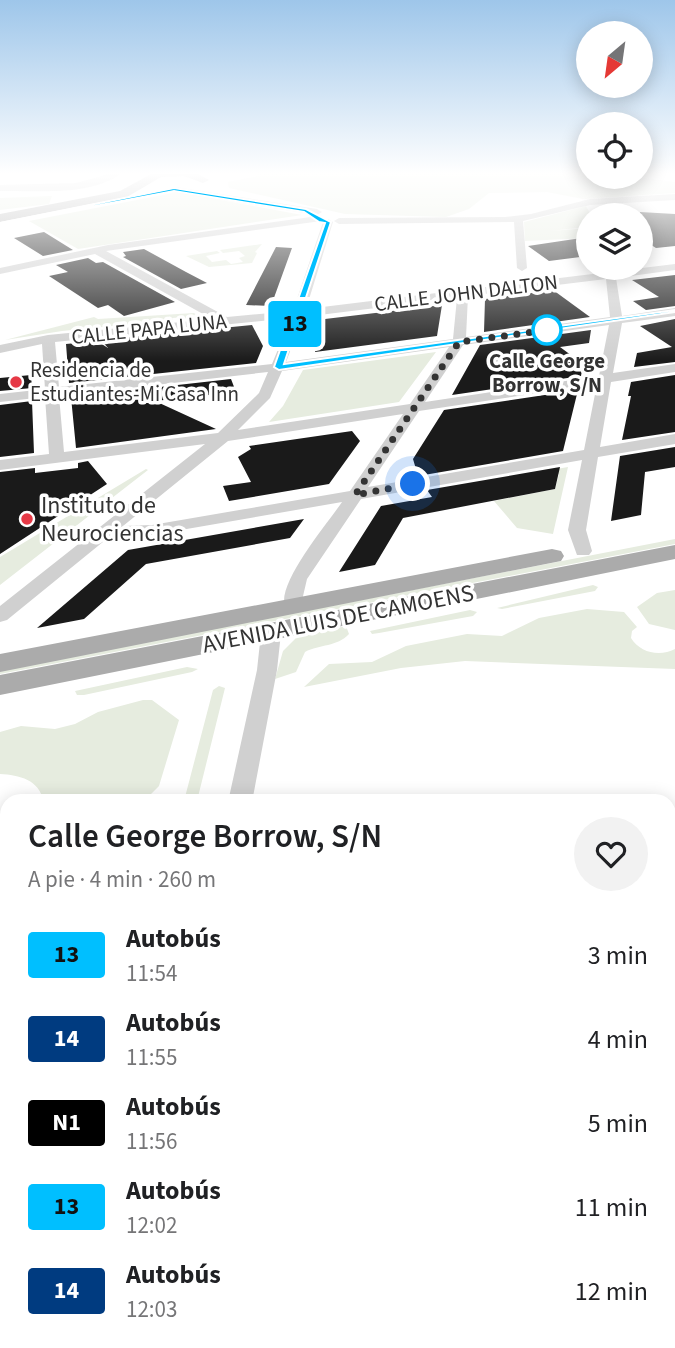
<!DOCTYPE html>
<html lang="es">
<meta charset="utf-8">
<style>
body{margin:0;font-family:"Source Sans 3",sans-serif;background:#f2f2f2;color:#202124;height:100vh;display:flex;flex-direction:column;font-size:26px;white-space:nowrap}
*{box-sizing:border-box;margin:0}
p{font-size:23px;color:#757577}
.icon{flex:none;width:38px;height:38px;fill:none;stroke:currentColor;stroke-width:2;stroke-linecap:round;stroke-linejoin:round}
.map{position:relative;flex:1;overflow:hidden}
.side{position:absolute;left:0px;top:794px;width:676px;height:555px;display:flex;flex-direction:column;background:#fff;border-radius:21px 21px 0 0;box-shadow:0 4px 18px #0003}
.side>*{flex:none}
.badge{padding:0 14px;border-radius:5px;font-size:24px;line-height:46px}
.needle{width:46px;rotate:209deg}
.buttons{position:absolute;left:576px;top:21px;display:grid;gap:14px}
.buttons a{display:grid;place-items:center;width:77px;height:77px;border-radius:50%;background:#fff;box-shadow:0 4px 18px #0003;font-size:35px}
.you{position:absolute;width:35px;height:35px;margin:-18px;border:5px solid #fff;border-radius:50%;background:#1a73e8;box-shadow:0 0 0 10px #1a73e833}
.map>.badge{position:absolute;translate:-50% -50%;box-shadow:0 0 0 4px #fff}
.round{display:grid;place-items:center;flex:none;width:74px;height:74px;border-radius:37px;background:#f2f2f2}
.head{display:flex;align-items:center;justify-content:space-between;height:119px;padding:0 28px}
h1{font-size:33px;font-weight:600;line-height:52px}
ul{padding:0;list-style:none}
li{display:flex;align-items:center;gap:21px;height:84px;padding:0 28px}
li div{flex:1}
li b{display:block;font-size:26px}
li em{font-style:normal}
li .badge{min-width:77px;font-weight:700;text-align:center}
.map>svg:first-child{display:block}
.green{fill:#e6ecdf}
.building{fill:#1a1a1a}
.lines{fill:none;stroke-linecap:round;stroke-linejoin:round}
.minor{fill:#d0d0d0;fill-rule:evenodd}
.major{fill:#ababab;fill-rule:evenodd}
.line{fill:#00bfff;stroke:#fff;stroke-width:2}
.walk{stroke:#333;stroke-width:7;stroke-dasharray:0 12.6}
.stop-dot{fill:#fff;stroke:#00bfff;stroke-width:3.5}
.poi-dot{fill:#e63946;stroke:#fff;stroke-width:2.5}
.labels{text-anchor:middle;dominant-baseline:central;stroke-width:7;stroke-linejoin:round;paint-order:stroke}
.far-street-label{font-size:21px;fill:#333;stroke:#fff}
.far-stop-label{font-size:21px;font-weight:bold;fill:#333;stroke:#fff}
.far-poi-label{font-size:21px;fill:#333;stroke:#fff;text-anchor:start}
.poi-label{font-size:24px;fill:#333;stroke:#fff;text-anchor:start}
.street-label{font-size:24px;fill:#333;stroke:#fff}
</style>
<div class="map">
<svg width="675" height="1348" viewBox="0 0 675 1348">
<rect width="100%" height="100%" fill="#fff"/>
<path class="green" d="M258 173H588V177H636L675 182V193L583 199 547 192 489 193 469 209 446 217 345 214 229 188 228 182 257 176Z
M178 192 302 215 78 249 29 221Z
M52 196 49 204 0 210V198Z
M586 206 591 215H588V227L550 231 588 228V238L525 241 524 222Z
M262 244 255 252 257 253 252 263 209 267 186 256 217 251 220 253 206 256 212 262 226 260 231 264 243 262 239 258 245 256 239 251 223 253 220 250Z
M194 313 197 315 186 319 185 317 172 318 173 320 62 331 5 340 94 317 98 319Z
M436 352 399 402 269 422 283 406 303 370Z
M568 467 553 534 517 528 494 501 555 489 559 474 504 483 500 479Z
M146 469 148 470 0 585V557Z
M675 539V544L0 674V670Z
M593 585 598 587 595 591 502 609 497 608Z
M675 590V630L649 624 637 607 657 593Z
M587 609 624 612 637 627 632 631 631 638C640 653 660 657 675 649V669L465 661 401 668 304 687 329 664 372 662 406 646 467 634 502 636 539 618Z
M470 610 477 612 473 616 379 633 372 634 370 631Z
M346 626 349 634C337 647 320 644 305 652L296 672 275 679 283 651 297 637Z
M187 667 198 669 192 672 84 695H77L75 691Z
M219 686 225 688 197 801H184L213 690Z
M143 700H152L179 720 159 786 144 801H43C40 780 19 775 0 774V732L21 726 55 729 75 724 98 712Z
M7 849V1313L0 1337V852Z"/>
<path class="building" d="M640 212 675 214V246L656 248 640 238Z
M44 232 73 250 43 256 14 238Z
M588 237V256L549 261 528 246Z
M276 247 292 248 271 306 246 305Z
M144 249 186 272 207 283 181 289 123 257 126 256 123 252Z
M88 258 96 263 103 262 175 302 124 316 108 305 98 308 49 276 68 272 56 265Z
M675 275V306L646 310 633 301 659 297 632 280Z
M553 290 590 317 484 332 485 299Z
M442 305 437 336 315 352 325 319Z
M675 319V362L634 367 637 353 672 347 640 326Z
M252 325 263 346 256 363 69 383 66 344 97 341 108 348 101 340Z
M591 330 589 343 560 347 583 364 581 376 452 395 480 345Z
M31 375 32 388 0 391V378Z
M675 375V432L622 440 631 396H628L631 382Z
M231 379 236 392 155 401 216 429 76 448 71 397Z
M578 390 563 451 418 476 413 459 444 410Z
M32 401 34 453 0 457V405Z
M352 431 360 441 329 484 229 501 223 486 251 482 238 457 251 449 249 446Z
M675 447V467L645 472 641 515 611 521 620 456Z
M88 461 107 484 0 554V472L35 468V473L78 468V463Z
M560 467 555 489 403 518 375 565 339 572 381 506 432 497 427 490Z
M304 519 290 538 146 564 84 619 37 628 128 550Z"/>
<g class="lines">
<path class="minor" d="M112 173H122C90 197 38 190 0 191V185L76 183Z
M175 187 317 209 322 212 317 215 172 192 171 190Z
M675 194V200L590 205 523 221 527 268 522 271 517 268 514 222 339 224 334 221 339 218 505 217 531 214 590 199Z
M318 216 323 219 321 221 106 251 227 317 293 311 323 222 328 219 333 222 306 309 675 264V270L616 278 622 316 675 308V316L622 323 613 373 675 364V372L611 382 600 447 675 434V444L598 457 586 530 592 551 589 555H577L568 530 582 460 361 499 307 579 300 609H286C273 587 328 523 342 502L152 535 109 537 7 620 0 622V606L205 444 0 470V460L49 454 45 397 0 402V394L45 389 42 344 0 353V345L48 335 212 319 95 254 0 274V268L108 245ZM606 279 610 317 466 337 468 296ZM457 298 453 339 286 362 303 317ZM291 318 272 364 59 387 55 342ZM609 325 599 376 425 402 463 345ZM449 347 410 404 238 430 270 398 282 371ZM268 372 259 393 218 433 64 452 59 396ZM597 384 584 450 368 487 419 411ZM403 414 350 491 152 525 123 526 228 441Z
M271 627 278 629 281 633 277 670 252 802H228L257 670 261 633 264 629Z
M675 899V923L668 924V901Z
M111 1342H149L148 1348H110Z"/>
<path class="major" d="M153 173H197L209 180 203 183 184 176 161 177 127 197 0 222V214L120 191Z
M675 545V559L0 695V675Z
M552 549 561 551 564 556 561 561 0 672V654Z"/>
</g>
<linearGradient id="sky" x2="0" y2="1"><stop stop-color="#9ec6ea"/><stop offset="0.48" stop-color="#fff"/><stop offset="1" stop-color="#fff" stop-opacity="0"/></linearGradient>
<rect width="675" height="361" fill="url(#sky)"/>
<path class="line" d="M174 188 306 209 331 222 284 364 675 310V312L279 370 274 367 325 223 319 222 304 212 174 191 0 224V223Z"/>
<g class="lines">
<path class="walk" d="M413 484 355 495 459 342 549 330H547"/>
</g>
<circle class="stop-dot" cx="547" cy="330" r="14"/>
<g class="poi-dot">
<circle cx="16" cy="382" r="7"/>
<circle cx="27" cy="519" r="7"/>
</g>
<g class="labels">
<g class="far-street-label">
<text transform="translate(466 293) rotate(-7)">CALLE JOHN DALTON</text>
<text transform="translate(149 329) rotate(-6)">CALLE PAPA LUNA</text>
</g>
<g class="far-stop-label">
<text x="547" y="361">Calle George<tspan x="547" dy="24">Borrow, S/N</tspan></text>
</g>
<g class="far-poi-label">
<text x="30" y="370">Residencia de<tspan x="30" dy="24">Estudiantes-Mi Casa Inn</tspan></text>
</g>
<g class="poi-label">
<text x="41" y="505">Instituto de<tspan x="41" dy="28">Neurociencias</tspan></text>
</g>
<g class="street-label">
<text transform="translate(338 619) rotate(-11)">AVENIDA LUIS DE CAMOENS</text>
</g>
</g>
</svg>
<div class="buttons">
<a><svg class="needle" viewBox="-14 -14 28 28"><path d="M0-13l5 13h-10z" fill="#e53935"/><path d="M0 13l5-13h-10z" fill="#757577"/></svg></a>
<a><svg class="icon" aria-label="locate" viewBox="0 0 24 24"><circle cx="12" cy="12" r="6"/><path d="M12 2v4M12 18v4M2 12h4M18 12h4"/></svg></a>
<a><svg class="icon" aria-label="layers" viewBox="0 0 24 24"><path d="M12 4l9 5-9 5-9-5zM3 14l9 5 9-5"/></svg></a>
</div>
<div class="you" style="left:413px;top:484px"></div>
<b class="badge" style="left:295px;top:324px;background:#00bfff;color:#111">13</b>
<section class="side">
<div class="head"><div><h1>Calle George Borrow, S/N</h1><p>A pie · 4 min · 260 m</p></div><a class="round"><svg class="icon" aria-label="heart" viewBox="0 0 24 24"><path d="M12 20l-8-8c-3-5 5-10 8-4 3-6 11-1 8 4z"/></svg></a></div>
<ul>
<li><span class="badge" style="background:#00bfff;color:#111">13</span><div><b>Autobús</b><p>11:54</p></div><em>3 min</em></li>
<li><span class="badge" style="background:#003b80;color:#fff">14</span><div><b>Autobús</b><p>11:55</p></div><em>4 min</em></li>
<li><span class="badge" style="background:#000;color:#fff">N1</span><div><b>Autobús</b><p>11:56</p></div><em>5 min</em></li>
<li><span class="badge" style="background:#00bfff;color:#111">13</span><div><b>Autobús</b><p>12:02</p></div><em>11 min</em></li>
<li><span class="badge" style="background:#003b80;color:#fff">14</span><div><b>Autobús</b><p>12:03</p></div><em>12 min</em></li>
</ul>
</section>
</div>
